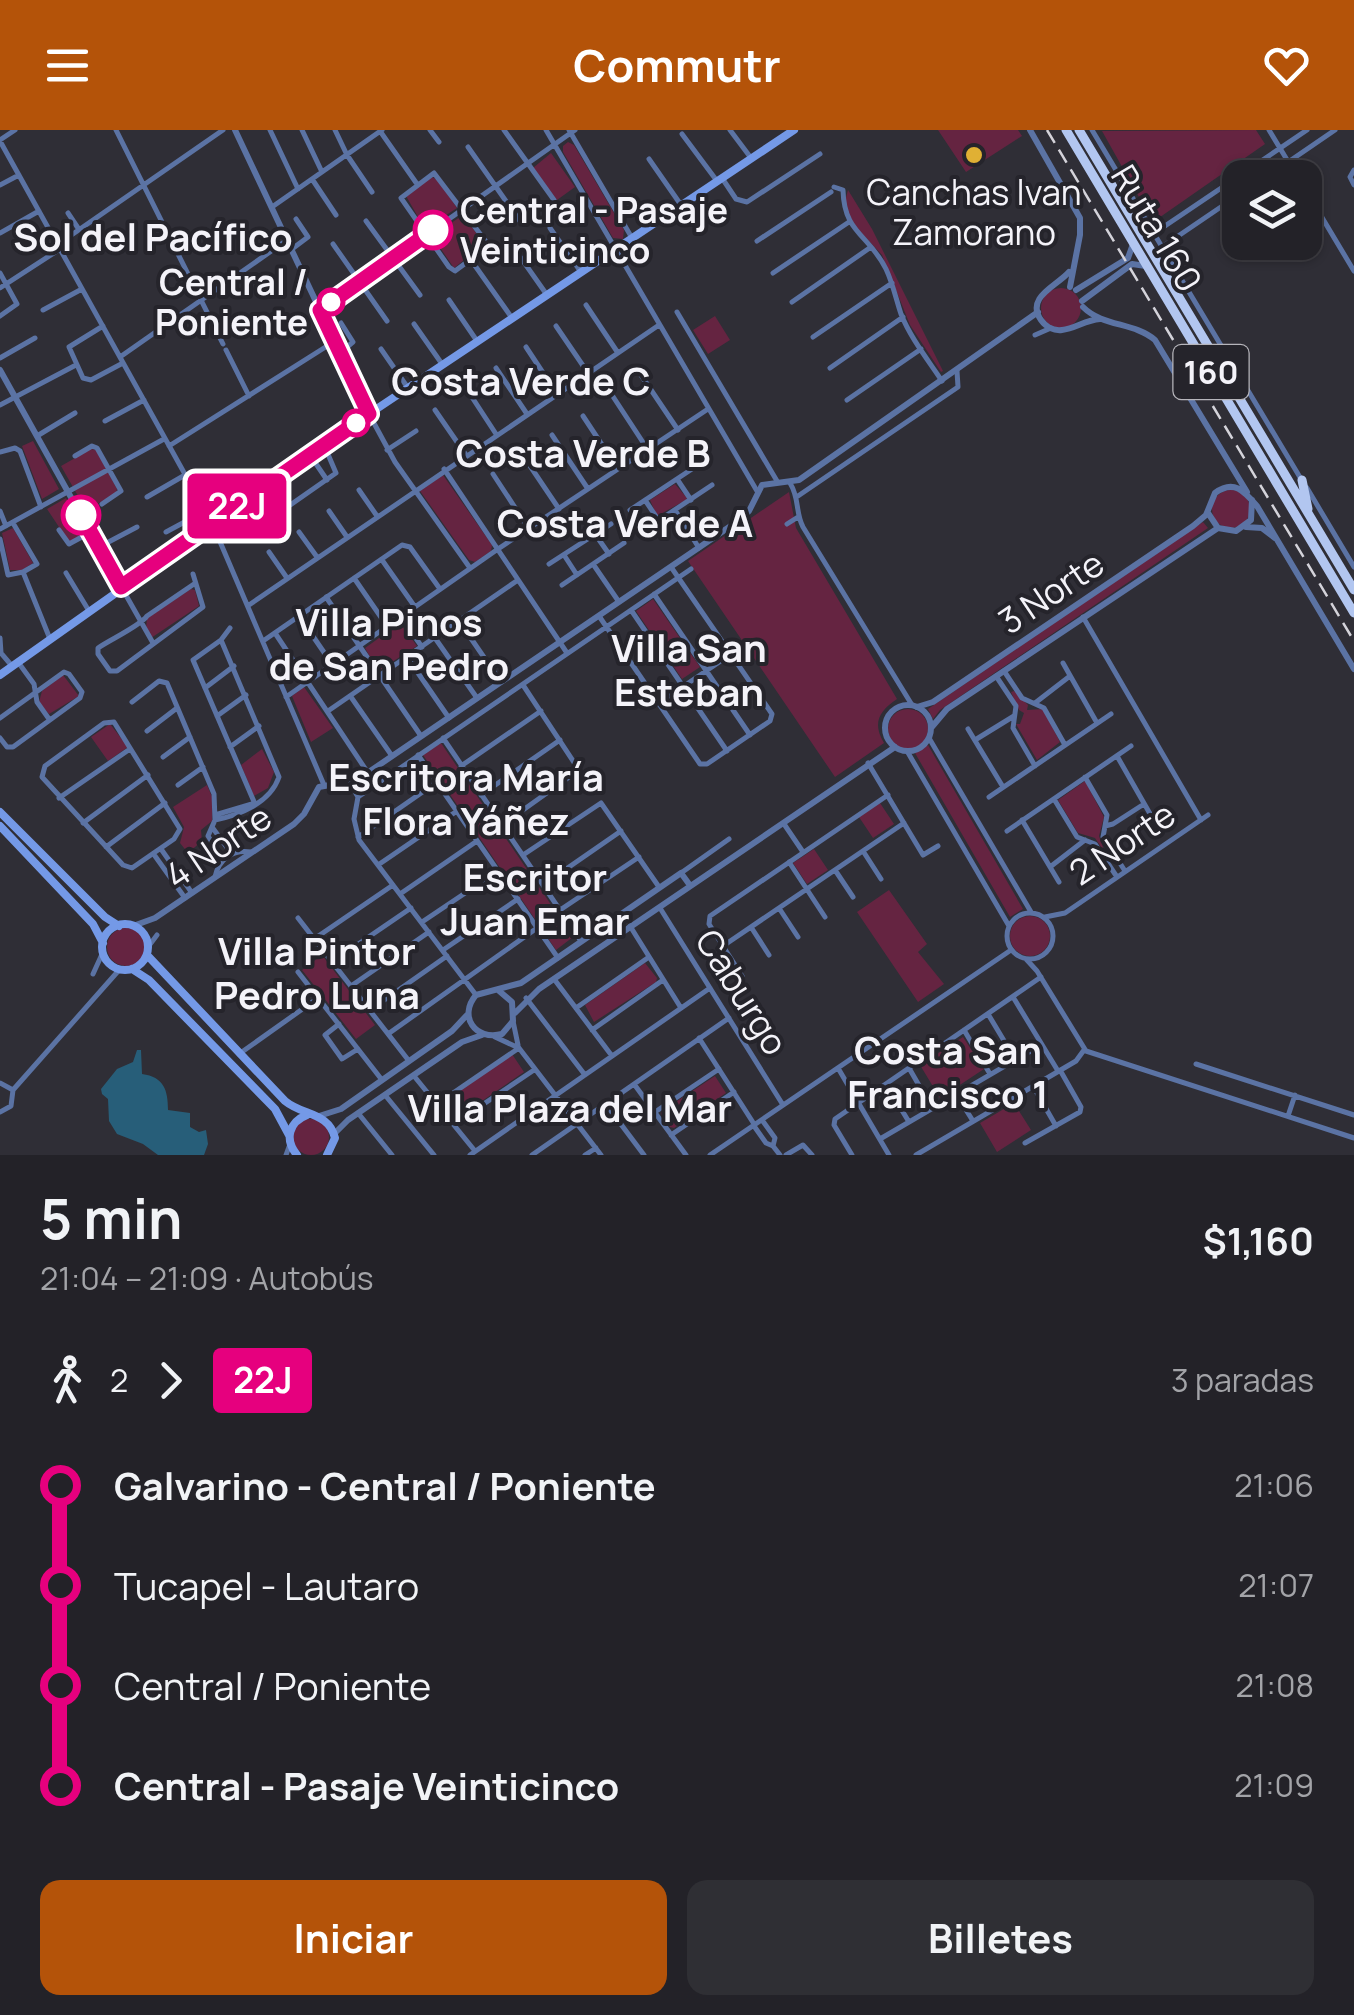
<!DOCTYPE html>
<html lang="es">
<meta charset="utf-8">
<style>
body{margin:0;font-family:Manrope,sans-serif;background:#2f2f34;color:#f1f3f6;height:100vh;display:flex;flex-direction:column;font-size:38px;white-space:nowrap}
*{box-sizing:border-box;margin:0}
p{font-size:32px;color:#a3a4a8}
.icon{flex:none;width:55px;height:55px;fill:none;stroke:currentColor;stroke-width:2;stroke-linecap:round;stroke-linejoin:round}
.map{position:relative;height:1025px;overflow:hidden}
.details{display:flex;flex-direction:column;background:#232228;flex:1}
.details>*{flex:none}
.badge{padding:0 20px;border-radius:8px;font-size:35px;line-height:65px}
.tools{position:absolute;left:1222px;top:30px;display:grid;gap:20px}
.tools a{display:grid;place-items:center;width:100px;height:100px;border-radius:20px;background:#232228;box-shadow:0 2px 8px #0004,0 0 0 2px #403f45;font-size:50px}
.map>.badge{position:absolute;translate:-50% -50%;box-shadow:0 0 0 5px #fff}
.legs{display:flex;align-items:center;gap:15px;height:110px;padding:0 40px;font-size:32px}
.legs p{margin-inline-start:auto}
.headline{display:flex;align-items:center;justify-content:space-between;height:170px;padding:0 40px}
h1{font-size:55px;font-weight:700;line-height:75px}
.primary-button{display:flex;gap:20px;margin-top:auto;padding:20px 40px}
.primary-button a{flex:1;height:115px;border-radius:20px;background:#b45309;color:#fff;font-size:40px;font-weight:700;line-height:115px;text-align:center}
.primary-button a+a{background:#2f2f34;color:#f1f3f6}
ul{padding:0 40px;list-style:none}
li{display:flex;align-items:center;gap:35px;height:100px;font-size:38px}
li i{display:grid;place-items:center;width:15px;height:100%;margin:0 12px;background:currentColor}
li i::after{content:'';width:25px;height:25px;margin:-12px;border:8px solid;border-radius:50%;background:#232228}
li p{margin-inline-start:auto}
li:first-child i{background:linear-gradient(#0000 50%,currentColor 0)}
li:last-child i{background:linear-gradient(currentColor 50%,#0000 0)}
header{display:flex;justify-content:space-between;align-items:center;height:130px;padding:0 40px;background:#b45309;color:#fff;font-size:45px;font-weight:700}
.map>svg:first-child{display:block}
.green{fill:#652441}
.water{fill:#275e79}
.lines{fill:none;stroke-linecap:round;stroke-linejoin:round}
.minor{stroke:#5b73a4;stroke-width:5}
.tertiary{stroke:#5b73a4;stroke-width:6}
.secondary{stroke:#7499e7;stroke-width:8}
.trunk{stroke:#b2c6f0;stroke-width:9}
.rail{stroke:#d4d3da;stroke-width:2.5;stroke-dasharray:15 8;stroke-linecap:butt}
.line-1-casing{stroke:#fff;stroke-width:22}
.line-1{stroke:#e6007e;stroke-width:15}
.poi-dot{fill:#e0b034;stroke:#25242b;stroke-width:4}
.stop-1-dot{fill:#fff;stroke:#e6007e;stroke-width:5}
.labels{text-anchor:middle;dominant-baseline:central;stroke-width:8;stroke-linejoin:round;paint-order:stroke}
.shield{fill:#25242b;stroke:#b6b5bb;stroke-width:2.5}
.shield-label{font-size:32px;font-weight:bold;fill:#f4f3f9}
.poi-label{font-size:35px;fill:#f4f3f9;stroke:#25242b}
.stop-label{font-size:35px;font-weight:bold;fill:#f4f3f9;stroke:#25242b;text-anchor:start}
.street-label{font-size:35px;fill:#f4f3f9;stroke:#25242b}
.neighbourhood-label{font-size:38px;font-weight:bold;fill:#f4f3f9;stroke:#25242b}
</style>
<header><svg class="icon" aria-label="menu" viewBox="0 0 24 24"><path d="M4 6h16M4 12h16M4 18h16"/></svg>Commutr<svg class="icon" aria-label="heart" viewBox="0 0 24 24"><path d="M12 20l-8-8c-3-5 5-10 8-4 3-6 11-1 8 4z"/></svg></header>
<div class="map">
<svg width="1354" height="1025" viewBox="0 0 1354 1025">
<rect width="100%" height="100%" fill="#2f2e36"/>
<path class="green" d="M938 0H1018L1022 6 966 42Z
M1256 0 1265 14 1153 92 1102 1Z
M568 12 574 15 624 100 623 109 613 108 563 22V16Z
M551 23 575 57 557 70 533 38Z
M432 47 438 50 457 78 425 99 406 66Z
M848 60 872 99 943 241 941 242 910 195 882 125 855 96 844 75Z
M463 85 484 114 454 138 432 106Z
M1041 178a20 20 0 1 1 40 0a20 20 0 1 1-40 0Z
M715 186 730 210 708 224 693 200Z
M33 311 59 359 42 369 22 316Z
M91 319 96 320 117 359 116 364 86 380 61 336Z
M443 345 492 415 491 421 475 432 469 430 420 361Z
M675 354 687 368 686 370 657 386 650 370Z
M1212 379a19 19 0 1 1 38 0a19 19 0 1 1-38 0Z
M789 362 796 398 897 569C879 581 872 593 884 613L835 647 688 431Z
M66 368 85 403 69 412 47 379Z
M1203 392 1208 398 940 580 933 589 928 579Z
M13 398 33 433 22 440H10L2 403Z
M191 459 195 460 199 476 151 508 146 499 147 488Z
M653 469 700 537 682 549 636 481Z
M400 493 417 516 378 541 365 518Z
M63 545 79 566 49 584 39 572 42 561Z
M304 557 333 598 311 612 292 566Z
M1014 561 1028 575 1027 580 1043 579 1060 612 1037 630 1016 594H1020L1024 583 1019 580 1011 562Z
M888 599a20 20 0 1 1 40 0a20 20 0 1 1-40 0Z
M110 594 128 617 108 631 91 607Z
M441 613 573 807 556 820 423 625Z
M928 615 1023 779 1010 787 915 623Z
M262 619 274 642 268 658 254 666 241 635Z
M1085 651 1104 687 1099 706 1105 723 1095 708 1078 703 1058 670Z
M207 655 213 669 212 691 201 700 202 711 188 723 180 713 184 697 173 677Z
M880 673 894 694 873 708 859 687Z
M814 719 828 740 807 754 793 733Z
M889 760 927 814 918 822 944 854 918 872 857 782Z
M1010 806a20 20 0 1 1 40 0a20 20 0 1 1-40 0Z
M107 817a19 19 0 1 1 38 0a19 19 0 1 1-38 0Z
M322 825 375 895 356 909 302 840Z
M645 833 657 848 656 852 594 892 585 875Z
M963 907 984 939 940 968 920 935Z
M512 924 524 942 466 982 453 965Z
M715 946 726 963 674 998 670 997 661 984 662 981Z
M1014 973 1031 1000 997 1022 980 993Z
M293 1007a18 18 0 1 1 36 0a18 18 0 1 1-36 0Z"/>
<path class="water" d="M137 920H141L142 944C164 947 168 960 168 980L190 983V997L199 1002 206 1000 208 1014 204 1025H158L143 1014 117 1004 109 991 108 969 102 964 101 959 117 939 133 932Z"/>
<g class="lines">
<path class="minor" d="M116 0 223 214
M270 0 298 59
M302 0 322 42
M335 0 347 25 372 62
M430 0 439 12
M504 0 554 70
M546 0 757 361
M569 0 632 108
M730 0 751 28
M1092 0 1301 349
M1269 0 1298 48
M380 1 417 54
M682 4 717 51
M0 10 15 0
M0 11 212 393 324 655
M468 17 522 94
M649 29 681 75
M1354 40 1350 47 1354 55
M434 43 487 113 486 118 455 141 449 137 401 68Z
M722 48 736 69 747 72 820 24
M1265 48 1335 0
M312 49 336 85
M0 55 19 45
M834 57 843 60C844 104 869 104 886 139 893 154 896 169 901 184 910 207 928 230 942 251
M1305 59 1354 141
M272 77 382 0
M68 83 78 98
M366 91 420 165
M550 98 581 142
M1156 102 1307 0
M0 103 39 81
M757 111 831 62
M333 114 387 191
M57 115 223 0
M1162 117 1240 64
M292 119 308 107 296 89
M516 121 547 165
M471 130 512 188
M0 143 17 174 0 186
M773 143 849 92
M0 158 60 119
M449 170 477 211
M792 172 871 117
M586 175 618 223
M43 180 82 159
M320 180 575 0
M677 182 777 351
M414 194 442 234
M103 196 69 217 83 248 91 250 123 233
M556 196 588 243
M1035 205 1051 198
M813 207 892 153
M526 217 557 264
M381 219 408 258
M226 220 249 266
M340 223 353 212 341 193
M120 227 287 110
M0 228 35 208
M496 238 527 284
M830 238 903 187
M641 245 678 300
M466 258 496 304
M612 265 648 320
M847 270 921 219
M0 275 76 235
M435 280 466 325
M369 284 395 332 470 438
M583 286 618 339
M105 291 144 270
M552 305 588 359
M37 306 75 283
M169 316 335 211
M387 320 416 301
M0 322 15 318 20 321 41 377
M310 325 327 350
M75 326 92 316 97 318 121 361 102 374
M524 327 559 379
M444 339 567 523
M493 344 529 399
M677 349 691 370
M273 351 290 375
M790 353C800 369 795 382 803 397L912 575
M1307 358 1354 437
M359 360 377 386
M798 366 958 257 957 241
M147 367 185 345
M645 370 659 391
M238 379 253 401
M630 380 698 335
M675 380 699 418
M0 381 6 396
M329 381 347 407
M787 394 798 387
M0 399 164 309
M59 400 69 414 91 402
M643 401 712 355
M166 402 205 381
M299 402 317 427
M595 404 609 424
M243 408 336 343 324 315
M0 409 8 445 23 442 37 434 13 393
M99 417 137 397
M269 422 287 448
M564 425 577 445
M382 430 415 477
M549 434 611 394
M593 434 619 472
M23 442 50 509
M66 443 89 481
M193 444 203 477 117 541H110L98 524V518C111 509 140 496 147 486L194 454
M354 448 387 496
M562 455 624 413
M123 460 153 513
M654 464 750 605
M326 467 421 606
M249 475 659 195
M631 480 727 621
M299 486 332 534
M599 486 700 634H707L770 591 772 584 671 437
M401 487 422 517
M1083 487 1201 690
M459 491 501 552
M230 498 221 510 193 530 255 674
M275 503 368 643
M0 508 1 523
M435 508 477 568
M263 511 402 415 410 417 440 459
M0 522 12 536
M407 527 449 588
M18 532 34 554 37 572 49 589
M1063 533 1097 593
M1004 541 1022 568 1044 578 1065 615
M996 546 1016 576 1013 598 1035 636
M205 558 234 536
M286 567 498 419 708 279
M351 567 392 626
M132 572 159 551 167 553 214 664 215 690 208 706 223 729
M659 573 731 524
M1035 573 1070 546
M328 581 518 450
M217 586 246 565
M0 588 64 542 69 544 82 562 80 568 13 617H7L0 608
M114 592 180 699 174 709 132 738 123 735 42 647 45 636 104 593Z
M968 599 1003 657
M147 601 177 578
M443 608 581 811
M929 608 1031 782
M975 610 1014 586
M230 617 259 596
M907 621 1009 796
M418 625 558 828
M1117 626 1153 689
M163 627 190 607
M868 633 923 725 938 716
M461 636 541 581
M1085 647 1107 685 1103 707 1125 741
M350 653 358 667 354 689 359 710 476 865
M178 655 203 637
M481 665 560 610
M358 667 691 439
M989 667 1111 584
M59 668 130 619
M1054 669 1077 707 1095 714 1117 747
M215 685 252 674
M215 690C240 685 270 673 279 647L221 510
M1022 690 1059 752
M83 693 148 645
M784 694 803 722
M502 695 579 640 523 555
M1105 696 1113 694 1144 674
M212 697 231 723
M1007 701 1131 616
M358 707 437 652
M106 717 165 673
M161 719 192 763
M863 721 881 749
M523 725 601 673 659 757
M155 726 185 768
M789 732 825 787
M378 735 457 681
M1050 737 1085 710
M835 740 853 767
M681 743 729 709
M215 747C219 729 232 719 251 722
M543 755 621 701
M400 764 477 711
M660 778 783 975
M779 778 798 807
M560 780 639 727
M1007 806a23 23 0 1 1 46 0a23 23 0 1 1-46 0Z
M1045 787 1065 783 1208 685
M298 788 409 931
M422 792 498 741
M630 796 681 878
M751 797 769 825
M314 809 393 755
M723 816 904 693
M148 817 157 805
M443 820 518 769
M1026 829 1037 841 1086 921 1354 1008
M332 832 411 778
M298 842 382 950
M93 844 103 822
M742 846 709 794 710 786 888 665
M554 849 612 926
M351 856 429 802
M1013 867 1058 941
M526 868 585 945
M576 878 649 827
M370 880 447 826
M988 884 1015 929
M513 891 518 915
M339 894 325 905 342 929 358 919
M592 900 663 850
M964 900 990 944
M388 904 537 798
M495 907 519 918 601 1025
M699 908 754 994
M239 924 318 868
M1196 934 1354 985
M838 938 889 1025
M909 938 932 978
M414 946 475 1021
M0 953 13 960
M634 954 686 1025
M886 954 909 992
M1033 956 1056 996
M956 964 973 991
M385 965 434 1025
M605 973 644 1025
M437 974 519 918
M0 982 11 976 13 960 120 839
M655 982 719 939
M358 983 392 1025
M1288 986 1295 965
M762 990 775 1008 773 1016 780 1025
M454 994 534 940
M754 996 766 1013 773 1016
M671 1005 734 962
M880 1009 1041 915
M1025 1013 1080 982 1081 977 1060 940
M286 1025 290 1014
M470 1025 710 858
M532 1025 729 888
M585 1025 596 1018
M710 1025 1011 820
M786 1025 803 1015 812 1025
M852 1025 834 995 835 989 1041 847
M916 1025 1076 931 1084 920"/>
<path class="tertiary" d="M235 0 369 284
M1030 0 1080 88V105L1070 157
M1069 142C1057 156 1025 167 1041 190 1046 197 1054 201 1062 200 1075 199 1085 190 1100 189
M1076 160 1128 128 1133 114
M1082 171 1132 134 1146 136
M1083 177C1103 197 1134 192 1155 210L1247 362
M0 240 121 457
M1208 383 1218 398 1236 401 1251 390 1252 370
M1246 397 1262 398 1275 408
M885 598a23 23 0 1 1 46 0a23 23 0 1 1-46 0Z
M917 577 933 572 1193 396 1206 385 1215 363C1234 349 1244 361 1257 376L1354 539
M931 598 947 579 1218 398
M133 796 155 788 294 694 304 684 319 657 357 650 738 391 749 381 762 355 799 350 1038 182
M498 860 512 872 513 891 502 904C475 911 458 886 476 865L521 853 681 743 689 754
M515 883 539 859 895 617
M319 986 341 979 452 901 467 885
M334 1004 348 990 462 912 482 905"/>
<path class="secondary" d="M0 545 369 284 794 0
M0 682 105 787 119 796
M0 696 93 794 103 813
M102 817a23 23 0 1 1 46 0a23 23 0 1 1-46 0Z
M147 825 285 971C303 986 329 982 335 1008L327 1025
M132 839 149 850 275 979 289 1005
M297 1025C284 1009 289 992 307 985"/>
<path class="trunk" d="M1066 0 1354 483
M1079 0 1354 460
M1136 92 1154 103
M1302 350 1308 379"/>
<path class="rail" d="M1047 0 1354 511"/>
</g>
<g class="lines">
<defs>
<path id="line-1" d="M81 385 121 457 369 284 320 180 433 100"/>
</defs>
<use href="#line-1" class="line-1-casing"/>
<use href="#line-1" class="line-1"/>
</g>
<circle class="poi-dot" cx="974" cy="25" r="10"/>
<g class="stop-1-dot">
<circle cx="433" cy="100" r="18"/>
<circle cx="331" cy="172" r="12"/>
<circle cx="356" cy="293" r="12"/>
<circle cx="81" cy="385" r="18"/>
</g>
<g class="labels">
<rect class="shield" x="1173.5" y="215" width="75" height="54" rx="8"/>
<g class="shield-label">
<text x="1211" y="242">160</text>
</g>
<g class="poi-label">
<text x="974" y="62">Canchas Ivan<tspan x="974" dy="40">Zamorano</tspan></text>
</g>
<g class="stop-label">
<text x="460" y="80">Central - Pasaje<tspan x="460" dy="40">Veinticinco</tspan></text>
<text x="308" y="152" text-anchor="end">Central /<tspan x="308" dy="40">Poniente</tspan></text>
</g>
<g class="street-label">
<text transform="translate(1157 98) rotate(59)">Ruta 160</text>
<text transform="translate(1051 462) rotate(-34)">3 Norte</text>
<text transform="translate(1122 713) rotate(-34)">2 Norte</text>
<text transform="translate(218 716) rotate(-34)">4 Norte</text>
<text transform="translate(742 862) rotate(58)">Caburgo</text>
</g>
<g class="neighbourhood-label">
<text x="153" y="106">Sol del Pacífico</text>
<text x="521" y="250">Costa Verde C</text>
<text x="583" y="322">Costa Verde B</text>
<text x="625" y="392">Costa Verde A</text>
<text x="389" y="491">Villa Pinos<tspan x="389" dy="44">de San Pedro</tspan></text>
<text x="689" y="517">Villa San<tspan x="689" dy="44">Esteban</tspan></text>
<text x="466" y="646">Escritora María<tspan x="466" dy="44">Flora Yáñez</tspan></text>
<text x="535" y="746">Escritor<tspan x="535" dy="44">Juan Emar</tspan></text>
<text x="317" y="820">Villa Pintor<tspan x="317" dy="44">Pedro Luna</tspan></text>
<text x="948" y="919">Costa San<tspan x="948" dy="44">Francisco 1</tspan></text>
<text x="570" y="977">Villa Plaza del Mar</text>
</g>
</g>
</svg>
<div class="tools">
<a><svg class="icon" aria-label="layers" viewBox="0 0 24 24"><path d="M12 4l9 5-9 5-9-5zM3 14l9 5 9-5"/></svg></a>
</div>
<b class="badge" style="left:237px;top:376px;background:#e6007e;color:#fff">22J</b>
</div>
<section class="details">
<div class="headline"><div><h1>5 min</h1><p>21:04 – 21:09 · Autobús</p></div><b>$1,160</b></div>
<div class="legs"><svg class="icon" aria-label="walk" viewBox="0 0 24 24"><circle cx="13" cy="4" r="2"/><path d="M13 8l-2 6 4 7M11 14l-3 7M7 12l3-4h3l4 4"/></svg>2<svg class="icon" aria-label="forward" viewBox="0 0 24 24"><path d="M9 5l7 7-7 7"/></svg><b class="badge" style="background:#e6007e;color:#fff">22J</b><p>3 paradas</p></div>
<ul>
<li><i style="color:#e6007e"></i><b>Galvarino - Central / Poniente</b><p>21:06</p></li>
<li><i style="color:#e6007e"></i><span>Tucapel - Lautaro</span><p>21:07</p></li>
<li><i style="color:#e6007e"></i><span>Central / Poniente</span><p>21:08</p></li>
<li><i style="color:#e6007e"></i><b>Central - Pasaje Veinticinco</b><p>21:09</p></li>
</ul>
<div class="primary-button"><a>Iniciar</a><a>Billetes</a></div>
</section>
